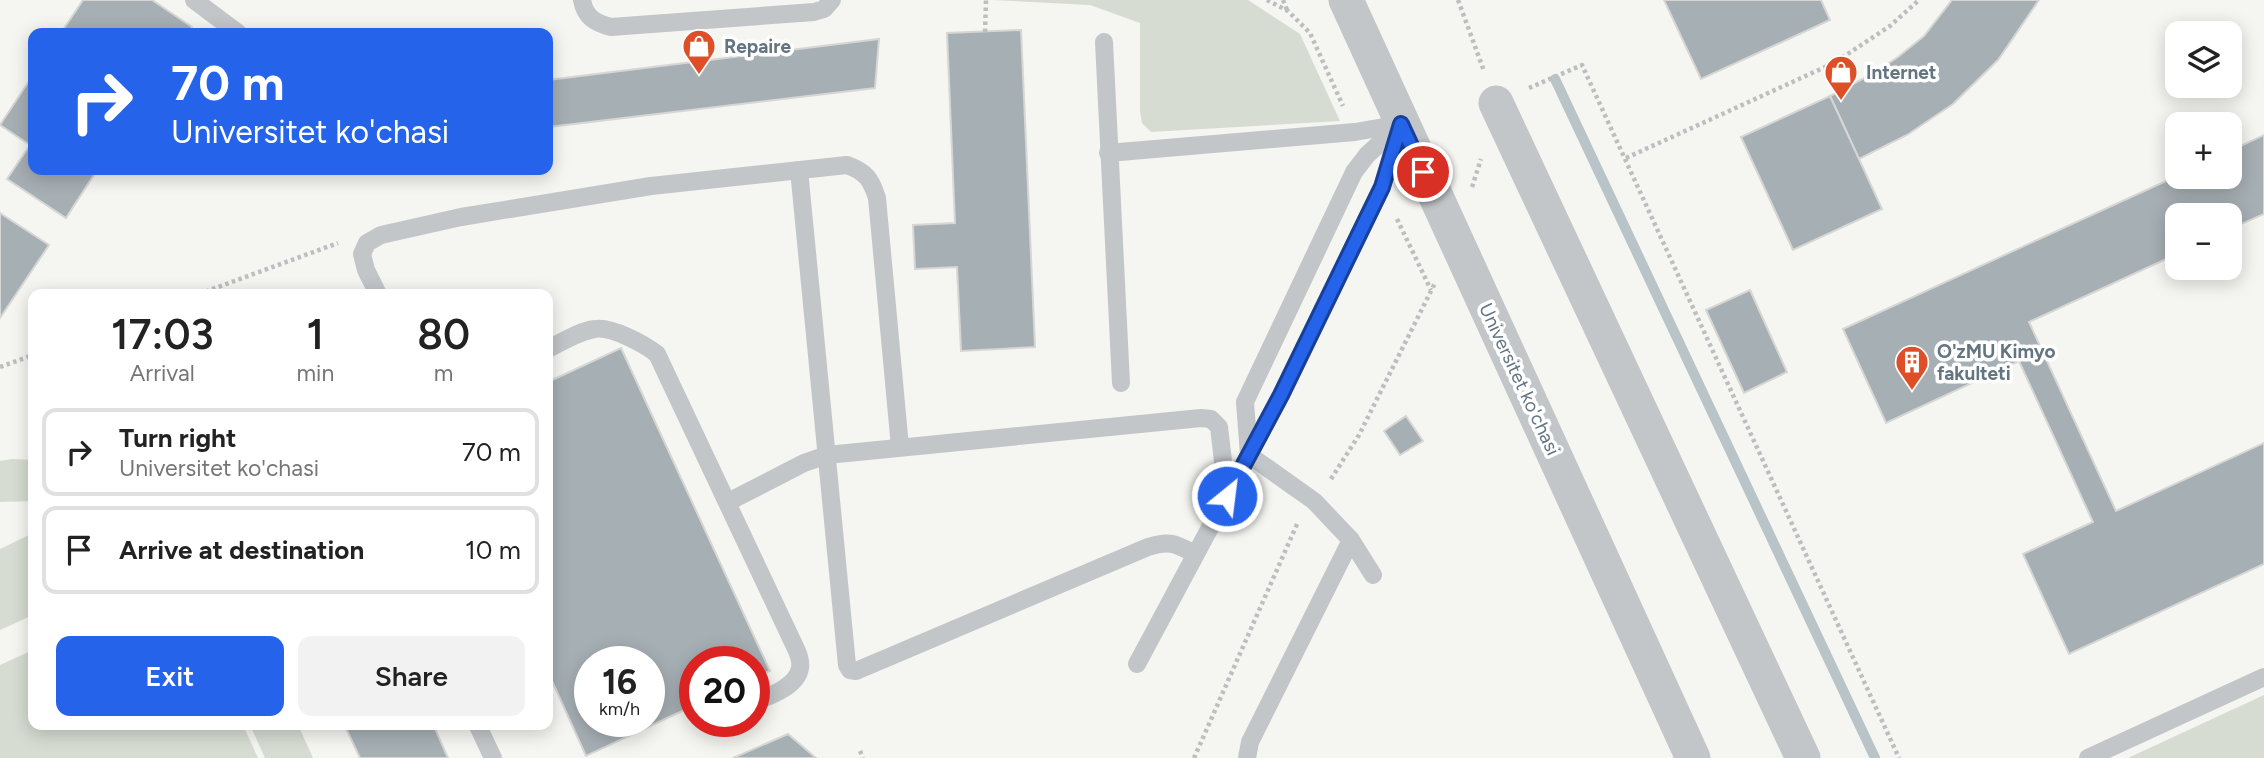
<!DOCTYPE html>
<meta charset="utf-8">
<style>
:root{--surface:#fff;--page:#f2f2f2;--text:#222;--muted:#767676;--line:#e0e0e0;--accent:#2563eb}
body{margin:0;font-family:Figtree,sans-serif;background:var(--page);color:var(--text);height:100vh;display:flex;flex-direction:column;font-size:26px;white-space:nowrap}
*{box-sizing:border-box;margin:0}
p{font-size:23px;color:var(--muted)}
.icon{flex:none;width:38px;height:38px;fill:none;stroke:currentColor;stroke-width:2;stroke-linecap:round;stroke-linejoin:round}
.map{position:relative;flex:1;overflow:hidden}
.panel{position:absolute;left:28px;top:289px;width:525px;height:441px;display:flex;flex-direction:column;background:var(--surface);border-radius:14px;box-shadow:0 4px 18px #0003}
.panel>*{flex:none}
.guide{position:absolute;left:28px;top:28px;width:525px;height:147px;border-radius:14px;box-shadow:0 4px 18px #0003;background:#2563eb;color:#fff;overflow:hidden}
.buttons{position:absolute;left:2165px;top:21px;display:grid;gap:14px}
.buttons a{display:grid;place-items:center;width:77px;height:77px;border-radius:14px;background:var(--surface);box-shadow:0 4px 18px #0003;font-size:35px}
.speed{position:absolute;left:574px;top:646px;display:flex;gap:14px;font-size:35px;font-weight:700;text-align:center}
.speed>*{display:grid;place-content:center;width:91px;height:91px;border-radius:50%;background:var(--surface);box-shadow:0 4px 18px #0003;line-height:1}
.speed small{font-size:18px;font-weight:400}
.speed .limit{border:10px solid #d22;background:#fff;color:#111}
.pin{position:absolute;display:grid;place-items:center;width:60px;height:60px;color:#fff;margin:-30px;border:4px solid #fff;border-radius:50%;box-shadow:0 2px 7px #0007}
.me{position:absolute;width:77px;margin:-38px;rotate:29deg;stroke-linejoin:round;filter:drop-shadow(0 0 5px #0008)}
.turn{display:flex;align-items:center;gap:24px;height:147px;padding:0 28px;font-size:32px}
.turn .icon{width:91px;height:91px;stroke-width:2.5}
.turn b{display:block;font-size:49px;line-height:60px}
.eta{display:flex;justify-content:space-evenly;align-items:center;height:119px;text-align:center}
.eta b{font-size:42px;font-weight:600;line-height:49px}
.action{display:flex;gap:14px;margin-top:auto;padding:14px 28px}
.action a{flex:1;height:80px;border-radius:14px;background:var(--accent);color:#fff;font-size:28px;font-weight:600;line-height:80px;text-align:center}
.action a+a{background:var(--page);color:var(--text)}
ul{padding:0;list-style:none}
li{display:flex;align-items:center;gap:21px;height:88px;margin:0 14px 10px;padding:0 14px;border:4px solid var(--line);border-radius:14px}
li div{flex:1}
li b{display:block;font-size:26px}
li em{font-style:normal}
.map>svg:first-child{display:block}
</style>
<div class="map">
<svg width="2264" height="758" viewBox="0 0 2264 758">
<rect width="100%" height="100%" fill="#f5f5f1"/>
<g fill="#d6dcd2">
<polygon points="992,0 1248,0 1300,34 1340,121 1151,132 1142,123 1140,111 1140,23 1090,5"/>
<polygon points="12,459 33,460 33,501 0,502 0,461"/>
<polygon points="33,533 33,615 0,630 0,549"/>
<polygon points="33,650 33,724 243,725 258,758 0,758 0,665"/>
<polygon points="2264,695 2264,758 2128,758"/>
<polygon points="250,725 298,725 313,758 265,758"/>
</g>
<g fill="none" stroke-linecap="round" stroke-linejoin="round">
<polyline stroke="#b8c4c7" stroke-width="10" points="1555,79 1875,758"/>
</g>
<g fill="#a6afb4" stroke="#d6d6d4" stroke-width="2" fill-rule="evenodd">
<polygon points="83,0 152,0 192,27 188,33 61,33"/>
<polygon points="1664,0 1821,0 1830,20 1701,79"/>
<polygon points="1952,0 2039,0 1998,60 1953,104 1907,135 1859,159 1830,96 1874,73 1898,57 1924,36"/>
<polygon points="1021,30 1035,347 961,351 957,267 915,269 913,225 955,223 947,33"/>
<polygon points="879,39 875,88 548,127 548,80"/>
<polygon points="33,75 33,170 97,170 66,218 7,179 30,145 0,125"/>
<polygon points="1830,96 1882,209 1793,250 1741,137"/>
<polygon points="2264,135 2264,214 2230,229 2230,215 2177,215 2177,254 2029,322 2116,511 2264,443 2264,564 2069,654 2023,554 2093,522 2019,361 1886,423 1843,329 2177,176 2230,177 2230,151"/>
<polygon points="0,213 49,245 0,318"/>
<polygon points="1750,290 1787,372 1744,393 1706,310"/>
<path d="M621,348l149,323 -16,7v-16h-59v43l-109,51 -38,-84v-290zM590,662h59v59h-59z"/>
<polygon points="1406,416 1423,441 1400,455 1384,431"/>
<polygon points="344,724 433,724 448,758 360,758"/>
<polygon points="788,734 816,758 733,758"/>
</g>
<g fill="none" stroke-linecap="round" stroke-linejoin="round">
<g stroke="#bcbec0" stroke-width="4.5" stroke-dasharray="3.5 3.5" stroke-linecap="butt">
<polyline points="1267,0 1288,11 1310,33 1343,106"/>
<polyline points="1283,0 1287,10"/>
<polyline points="1458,0 1484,71"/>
<polyline points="985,32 986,0"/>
<polyline points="1529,88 1582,65 1899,758"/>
<polyline points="1626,158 1834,63 1890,26 1919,0"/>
<polyline points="1472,187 1481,159"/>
<polyline points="1397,219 1431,290"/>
<polyline points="199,294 338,243"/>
<polyline points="0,367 33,355"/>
<polyline points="1331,479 1359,435 1435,283"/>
<polyline points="860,751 863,758"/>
<polyline points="1194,758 1298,522"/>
</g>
<g stroke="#c2c6c9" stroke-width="18">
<polyline points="194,0 238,33"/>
<path d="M582,0c3,17 13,23 29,27l203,-15 10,-3 8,-9"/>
<polyline points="1104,42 1121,383"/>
<polyline points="1108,153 1355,132 1401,124"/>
<path d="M799,170l48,495 3,5 6,1 292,-124c23,-7 28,-3 47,7"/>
<path d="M378,294l-12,-24 -4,-16 5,-11 14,-8 80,-18 190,-31 196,-21c19,7 24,14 30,33l23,249"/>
<path d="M548,349c14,-7 31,-18 47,-20 16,-3 49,15 62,25l140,297c2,5 4,12 3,17 -3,19 -31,28 -46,34"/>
<polyline points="728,502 804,463 827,455 1201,418 1211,419 1219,427 1227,496"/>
<polyline points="1373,575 1351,540 1314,501 1249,455 1245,402 1354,172 1367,155 1401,124"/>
<polyline points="1137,664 1281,395 1382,187 1401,124"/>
<polyline points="477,724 493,758"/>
<polyline points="1247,758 1250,742 1351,540"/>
<polyline points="2088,758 2264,677"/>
</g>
<g stroke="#c2c6c9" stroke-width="35">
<polyline points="1346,0 1693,758"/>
<polyline points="1496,103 1803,758"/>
</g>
</g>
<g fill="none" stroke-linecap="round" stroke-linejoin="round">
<defs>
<polyline id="route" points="1227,496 1281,395 1382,187 1401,124 1423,172"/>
</defs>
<use href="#route" stroke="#184099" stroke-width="18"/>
<use href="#route" stroke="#2563eb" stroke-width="12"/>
</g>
<defs>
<symbol id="shop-pin" viewBox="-11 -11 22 30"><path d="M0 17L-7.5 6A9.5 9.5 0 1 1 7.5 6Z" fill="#df4f27" stroke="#fff"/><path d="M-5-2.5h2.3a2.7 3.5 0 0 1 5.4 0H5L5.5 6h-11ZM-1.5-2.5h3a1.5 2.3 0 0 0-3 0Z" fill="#fff"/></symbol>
<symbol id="building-pin" viewBox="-11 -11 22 30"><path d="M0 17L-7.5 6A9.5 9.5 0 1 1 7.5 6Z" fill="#df4f27" stroke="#fff"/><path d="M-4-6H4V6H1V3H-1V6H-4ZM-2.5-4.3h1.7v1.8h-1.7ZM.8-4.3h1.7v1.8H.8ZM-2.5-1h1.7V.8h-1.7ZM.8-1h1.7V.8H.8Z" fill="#fff"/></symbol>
</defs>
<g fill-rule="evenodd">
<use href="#shop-pin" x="680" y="27" width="38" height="52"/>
<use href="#shop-pin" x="1822" y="53" width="38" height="52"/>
<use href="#building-pin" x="1893" y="343" width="38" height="52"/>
</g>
<g text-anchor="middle" stroke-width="7" stroke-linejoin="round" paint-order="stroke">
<g font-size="19" font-weight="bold" fill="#647582" stroke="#fff" text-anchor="start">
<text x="724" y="53">Repaire</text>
<text x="1866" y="79">Internet</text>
<text x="1937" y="358">O'zMU Kimyo<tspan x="1937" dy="22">fakulteti</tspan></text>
</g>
<g font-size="19" fill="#647582" stroke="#fff">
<text transform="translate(1520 379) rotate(65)" y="7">Universitet ko'chasi</text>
</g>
</g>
</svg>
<div class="buttons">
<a><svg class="icon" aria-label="layers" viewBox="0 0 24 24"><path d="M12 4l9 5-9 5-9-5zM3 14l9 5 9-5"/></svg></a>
<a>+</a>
<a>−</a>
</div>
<div class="speed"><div>16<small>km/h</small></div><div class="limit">20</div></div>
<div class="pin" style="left:1423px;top:172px;background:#d93025"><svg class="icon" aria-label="arrive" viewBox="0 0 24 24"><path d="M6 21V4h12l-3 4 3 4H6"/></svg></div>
<svg class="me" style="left:1227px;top:496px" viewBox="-20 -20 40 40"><circle r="17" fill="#2563eb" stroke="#fff" stroke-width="3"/><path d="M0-11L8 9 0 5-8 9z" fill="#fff"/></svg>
<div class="guide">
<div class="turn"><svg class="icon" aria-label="right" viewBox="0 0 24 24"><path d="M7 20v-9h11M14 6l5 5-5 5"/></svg><div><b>70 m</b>Universitet ko'chasi</div></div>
</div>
<section class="panel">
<div class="eta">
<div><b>17:03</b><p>Arrival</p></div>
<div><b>1</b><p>min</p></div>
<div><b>80</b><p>m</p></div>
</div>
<ul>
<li><svg class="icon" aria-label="right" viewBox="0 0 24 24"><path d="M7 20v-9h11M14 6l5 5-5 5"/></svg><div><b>Turn right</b><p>Universitet ko'chasi</p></div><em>70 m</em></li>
<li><svg class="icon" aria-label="arrive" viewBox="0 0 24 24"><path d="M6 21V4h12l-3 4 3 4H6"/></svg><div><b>Arrive at destination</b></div><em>10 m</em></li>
</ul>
<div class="action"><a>Exit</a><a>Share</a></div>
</section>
</div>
